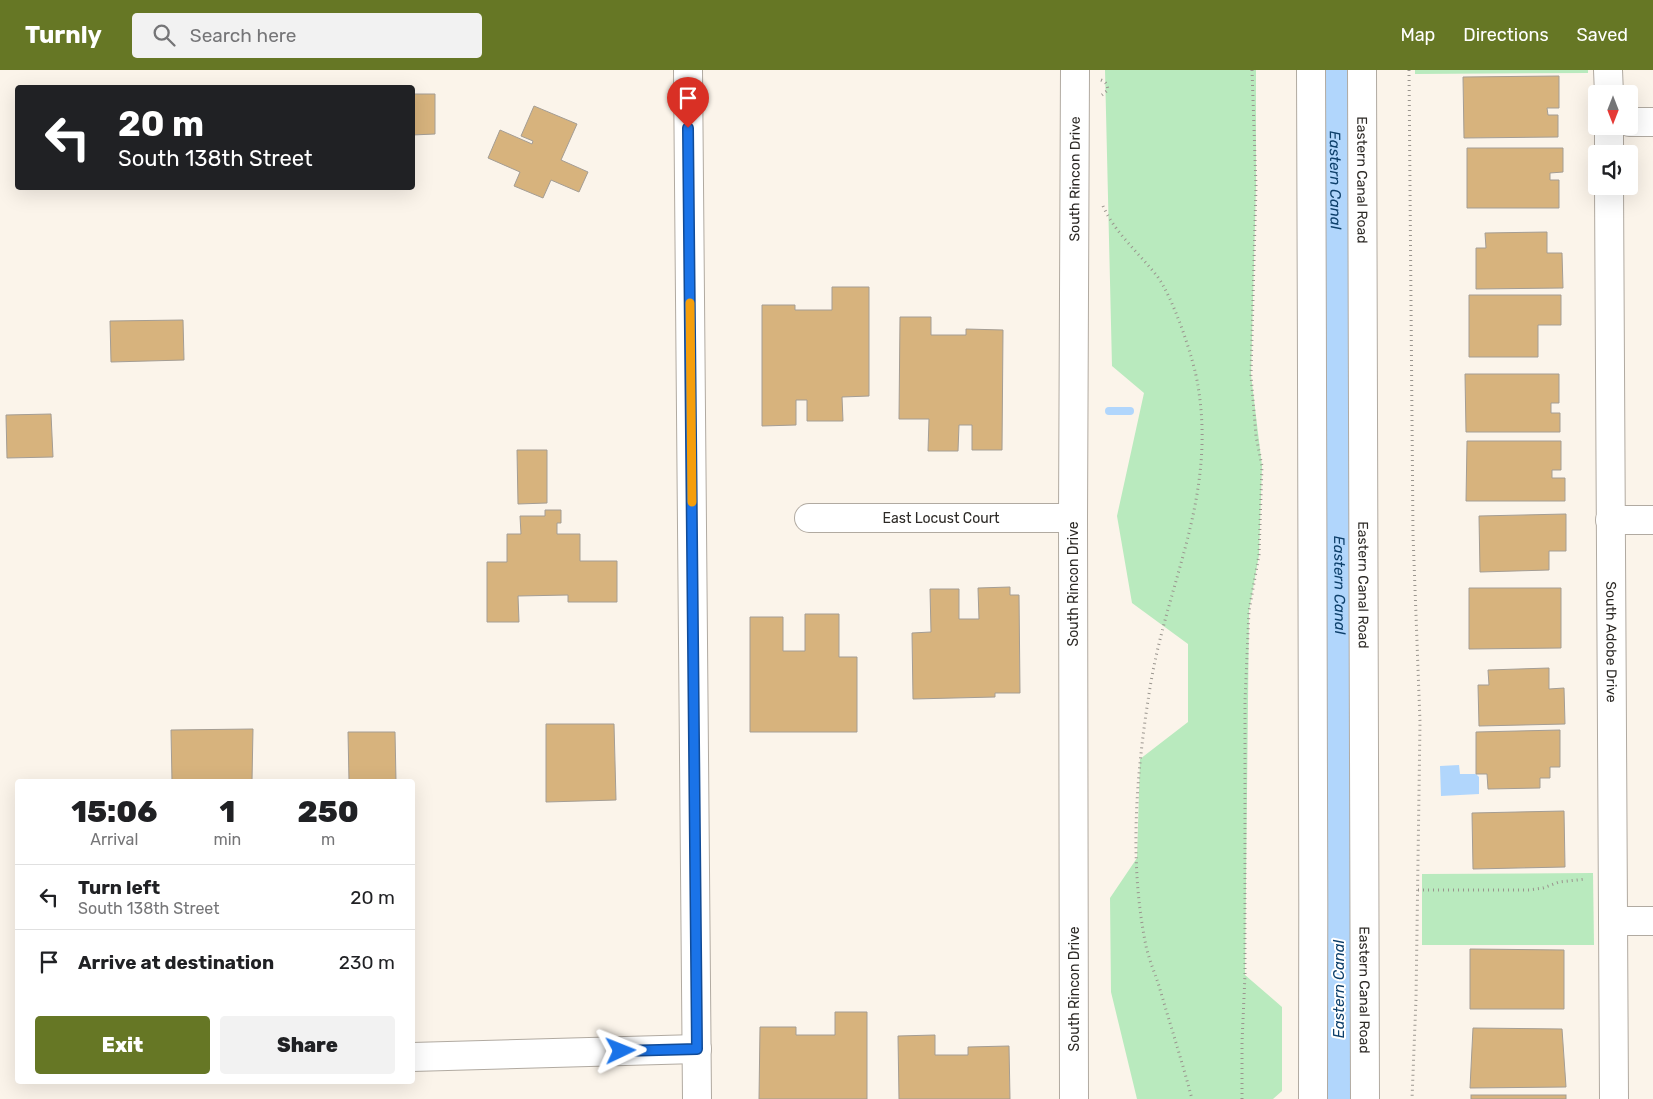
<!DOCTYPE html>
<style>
:root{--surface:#fff;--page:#f2f2f2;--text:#202124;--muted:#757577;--line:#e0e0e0;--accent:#667725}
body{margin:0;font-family:Rubik,sans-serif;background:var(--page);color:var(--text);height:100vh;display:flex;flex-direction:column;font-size:19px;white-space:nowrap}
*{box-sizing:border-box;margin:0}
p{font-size:16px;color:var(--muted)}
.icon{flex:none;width:28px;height:28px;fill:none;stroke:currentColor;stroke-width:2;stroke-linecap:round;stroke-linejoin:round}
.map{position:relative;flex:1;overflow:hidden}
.sheet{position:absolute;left:15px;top:709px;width:400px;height:305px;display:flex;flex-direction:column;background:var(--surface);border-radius:5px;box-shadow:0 5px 20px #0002}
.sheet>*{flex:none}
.banner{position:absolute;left:15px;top:15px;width:400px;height:105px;border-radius:5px;box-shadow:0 5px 20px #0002;background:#202124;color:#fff;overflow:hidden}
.needle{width:32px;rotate:180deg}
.fabs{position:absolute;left:1588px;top:15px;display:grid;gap:10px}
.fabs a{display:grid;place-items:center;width:50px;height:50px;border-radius:5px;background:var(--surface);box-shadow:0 5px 20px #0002;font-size:25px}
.pin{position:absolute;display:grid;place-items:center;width:42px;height:42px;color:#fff;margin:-51px -21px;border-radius:50% 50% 50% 0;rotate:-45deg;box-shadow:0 0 5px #0007}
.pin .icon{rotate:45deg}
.me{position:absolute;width:55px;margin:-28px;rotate:88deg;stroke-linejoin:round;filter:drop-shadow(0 0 4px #0008)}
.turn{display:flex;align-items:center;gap:18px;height:105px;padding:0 20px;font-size:22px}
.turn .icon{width:65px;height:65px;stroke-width:2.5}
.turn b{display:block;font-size:35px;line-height:42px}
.eta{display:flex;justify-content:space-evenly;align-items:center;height:85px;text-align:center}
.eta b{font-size:30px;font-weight:800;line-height:35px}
.primary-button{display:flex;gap:10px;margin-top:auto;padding:10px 20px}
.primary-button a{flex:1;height:58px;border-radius:5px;background:var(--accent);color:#fff;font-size:20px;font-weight:800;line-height:58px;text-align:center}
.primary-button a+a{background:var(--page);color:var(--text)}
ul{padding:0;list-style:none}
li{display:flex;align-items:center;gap:15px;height:65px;padding:0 20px;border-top:1px solid var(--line)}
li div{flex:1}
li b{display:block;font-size:19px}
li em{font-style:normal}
header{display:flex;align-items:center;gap:30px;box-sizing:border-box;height:70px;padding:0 25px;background:var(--accent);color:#fff}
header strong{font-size:24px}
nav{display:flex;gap:28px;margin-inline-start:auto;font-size:18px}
.search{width:350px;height:45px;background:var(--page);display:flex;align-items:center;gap:12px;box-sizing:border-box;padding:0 18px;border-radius:5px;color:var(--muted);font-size:19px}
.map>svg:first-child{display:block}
</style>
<header>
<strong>Turnly</strong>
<div class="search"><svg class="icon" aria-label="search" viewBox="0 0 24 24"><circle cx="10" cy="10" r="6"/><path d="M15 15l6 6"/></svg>Search here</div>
<nav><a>Map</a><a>Directions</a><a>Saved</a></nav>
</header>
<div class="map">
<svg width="1653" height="1029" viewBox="0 0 1653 1029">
<rect width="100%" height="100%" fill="#fbf4ea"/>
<g fill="#b9eabe">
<polygon points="1105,0 1256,0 1256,116 1251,305 1262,396 1259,485 1249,541 1245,905 1282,937 1282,1021 1273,1029 1137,1029 1111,922 1110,828 1137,788 1140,689 1188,652 1188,574 1132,533 1117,446 1144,323 1112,296"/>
<polygon points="1415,0 1588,0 1588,3 1415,4"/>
<polygon points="1593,803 1594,875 1422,875 1422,804"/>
</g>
<polygon fill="#b1d6fc" points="1459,695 1460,704 1476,704 1479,707 1479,724 1441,726 1440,696"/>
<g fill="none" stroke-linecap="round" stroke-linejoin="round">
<polyline stroke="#b1d6fc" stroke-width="8" points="1109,341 1130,341"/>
<path stroke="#b1d6fc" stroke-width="28" id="s1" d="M1334,0l6,563 -1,466"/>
</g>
<g fill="#d7b37d" stroke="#a49d94">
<polygon points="1559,6 1559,38 1547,38 1548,45 1558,45 1558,67 1464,68 1463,7"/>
<polygon points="412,24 435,24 435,64 412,65"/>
<polygon points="534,36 577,54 561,90 588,102 579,122 551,110 543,128 514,116 520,102 488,88 500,60 532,74 533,71 521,66"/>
<polygon points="1467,78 1563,78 1563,102 1550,103 1550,110 1559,110 1559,138 1467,138"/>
<polygon points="1547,162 1547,183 1562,183 1563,218 1476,219 1476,178 1486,178 1485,163"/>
<polygon points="832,217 869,217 869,326 842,327 843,351 807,351 807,330 796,330 796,355 762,356 762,235 795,235 795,240 832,240"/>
<polygon points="1469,225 1561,225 1561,255 1538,255 1538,287 1469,287"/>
<polygon points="900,247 931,247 931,265 966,265 966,259 1003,260 1002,380 972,380 972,355 959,355 958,381 928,381 929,349 899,349"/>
<polygon points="183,250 184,290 111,292 110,251"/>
<polygon points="1465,304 1559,304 1559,333 1551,333 1551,343 1560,343 1560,362 1466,362"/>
<polygon points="51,344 53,387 7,388 6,345"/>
<polygon points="1467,371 1561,371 1561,400 1552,400 1552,408 1565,408 1565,431 1466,431"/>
<polygon points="517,380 547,380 547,433 518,434"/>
<polygon points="545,440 561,440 561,453 557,453 557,464 580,464 580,491 617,491 617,532 568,532 568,525 518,526 519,552 487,552 487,492 507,492 507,464 521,464 520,446 545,446"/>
<polygon points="1566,444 1566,481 1549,481 1549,500 1480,502 1479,446"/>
<polygon points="1010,517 1010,525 1019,525 1020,623 995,623 995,627 913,629 912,563 931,562 930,519 959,519 959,549 979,549 978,518"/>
<polygon points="1469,518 1561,518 1561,578 1469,579"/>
<polygon points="805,544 839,544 839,587 857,587 857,662 750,662 750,547 783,547 783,581 805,581"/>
<polygon points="1549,598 1549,619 1564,618 1565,654 1479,656 1478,615 1489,615 1488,600"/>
<polygon points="546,654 614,654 616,730 546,732"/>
<polygon points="253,659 252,711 172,711 171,660"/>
<polygon points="1560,660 1560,697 1550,697 1550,708 1540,708 1540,718 1488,719 1487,704 1476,704 1476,662"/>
<polygon points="348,662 395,662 396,711 349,711"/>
<polygon points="1564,741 1565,797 1473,799 1472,743"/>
<polygon points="1470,879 1564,880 1564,939 1470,939"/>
<polygon points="835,942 867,942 867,1029 759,1029 760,957 796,957 796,965 835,965"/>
<polygon points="1473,958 1562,959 1566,1017 1470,1018"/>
<polygon points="935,965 935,985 968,985 968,977 1009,976 1010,1029 899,1029 898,966"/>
<rect x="1471" y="1025" width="95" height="4"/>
</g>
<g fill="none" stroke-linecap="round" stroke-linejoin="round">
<defs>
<g id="minor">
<polyline points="688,0 697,1029"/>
<path d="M1311,0c1,343 3,686 2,1029"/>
<path id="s2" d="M1362,0l3,1029"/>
<polyline points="1608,0 1609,24"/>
<polyline points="1629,52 1653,52"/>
<polyline points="1609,56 1609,84"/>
<path id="s3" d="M1609,116l5,913"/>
<path id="s4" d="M809,448h264"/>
<polyline points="1610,450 1653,450"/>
<polyline points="1613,851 1653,851"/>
<polyline points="412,987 697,979"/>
<path id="s5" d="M1074,1029l-1,-581 2,-448"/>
</g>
</defs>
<use href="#minor" stroke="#b1aaa1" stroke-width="30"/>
<g stroke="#9a958e" stroke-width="3" stroke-dasharray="1 4" stroke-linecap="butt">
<polyline points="1409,0 1413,465 1420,652 1416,929 1412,1029"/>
<path d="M1101,10c5,2 6,4 7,10l-6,5"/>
<path d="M1103,136c12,27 36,47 54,70 16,21 37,83 41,110 19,114 -33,200 -49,308 -13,83 -20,169 -3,252 3,14 9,27 13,40 11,38 23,75 33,113"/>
<polyline points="1418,820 1529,820 1543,818 1559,812 1586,809"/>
<polyline points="1242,1029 1242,972 1245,905 1245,631 1249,541 1259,485 1262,396 1256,366 1251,305 1256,116 1252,0"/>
</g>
<use href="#minor" stroke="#fff" stroke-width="28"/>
</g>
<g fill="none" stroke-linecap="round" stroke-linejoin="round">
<defs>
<polyline id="route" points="621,981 697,979 688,58"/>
</defs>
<use href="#route" stroke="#114b97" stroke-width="12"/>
<use href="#route" stroke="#1a73e8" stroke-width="9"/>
<polyline stroke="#f59e0b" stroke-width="9" points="690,233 692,432"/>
</g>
<g text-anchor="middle" stroke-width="4" stroke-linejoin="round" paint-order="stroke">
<g font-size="14" fill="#2c2925" stroke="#fff">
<text dy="5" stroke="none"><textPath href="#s5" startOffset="920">South Rincon Drive</textPath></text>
<text dy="5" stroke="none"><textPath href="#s2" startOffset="110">Eastern Canal Road</textPath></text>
<text dy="5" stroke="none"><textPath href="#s4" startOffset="132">East Locust Court</textPath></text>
<text transform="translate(1073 514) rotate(-90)" y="5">South Rincon Drive</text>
<text dy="5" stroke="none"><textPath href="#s2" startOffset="515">Eastern Canal Road</textPath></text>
<text dy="5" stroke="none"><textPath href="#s3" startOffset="456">South Adobe Drive</textPath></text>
<text transform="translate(1074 919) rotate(-90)" y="5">South Rincon Drive</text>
<text dy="5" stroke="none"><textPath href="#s2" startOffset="920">Eastern Canal Road</textPath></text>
</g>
<g font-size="15" font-style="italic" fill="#0d3f6a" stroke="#fff">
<text dy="5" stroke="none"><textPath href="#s1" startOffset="110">Eastern Canal</textPath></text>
<text dy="5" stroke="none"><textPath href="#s1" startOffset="515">Eastern Canal</textPath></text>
<text transform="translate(1339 919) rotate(-90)" y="5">Eastern Canal</text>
</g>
</g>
</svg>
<div class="fabs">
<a><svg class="needle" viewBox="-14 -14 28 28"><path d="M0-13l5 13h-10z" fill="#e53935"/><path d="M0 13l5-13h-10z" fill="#757577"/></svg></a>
<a><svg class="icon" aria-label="sound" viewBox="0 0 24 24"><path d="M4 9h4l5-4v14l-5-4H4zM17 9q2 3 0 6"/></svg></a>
</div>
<div class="pin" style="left:688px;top:58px;background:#d93025"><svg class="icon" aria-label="arrive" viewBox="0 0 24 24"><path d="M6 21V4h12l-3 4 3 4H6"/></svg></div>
<svg class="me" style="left:621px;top:981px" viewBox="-20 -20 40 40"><path d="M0-17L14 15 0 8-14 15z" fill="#1a73e8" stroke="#fff" stroke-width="4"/></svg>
<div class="banner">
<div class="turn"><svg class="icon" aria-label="left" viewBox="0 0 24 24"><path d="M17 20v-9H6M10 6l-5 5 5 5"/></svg><div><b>20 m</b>South 138th Street</div></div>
</div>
<section class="sheet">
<div class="eta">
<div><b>15:06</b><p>Arrival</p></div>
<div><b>1</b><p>min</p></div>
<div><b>250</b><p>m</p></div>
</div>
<ul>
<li><svg class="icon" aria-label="left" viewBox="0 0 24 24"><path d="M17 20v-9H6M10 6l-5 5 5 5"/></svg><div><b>Turn left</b><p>South 138th Street</p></div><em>20 m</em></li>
<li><svg class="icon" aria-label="arrive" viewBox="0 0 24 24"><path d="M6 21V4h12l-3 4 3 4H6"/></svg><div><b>Arrive at destination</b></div><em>230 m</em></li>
</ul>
<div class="primary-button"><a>Exit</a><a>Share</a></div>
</section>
</div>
